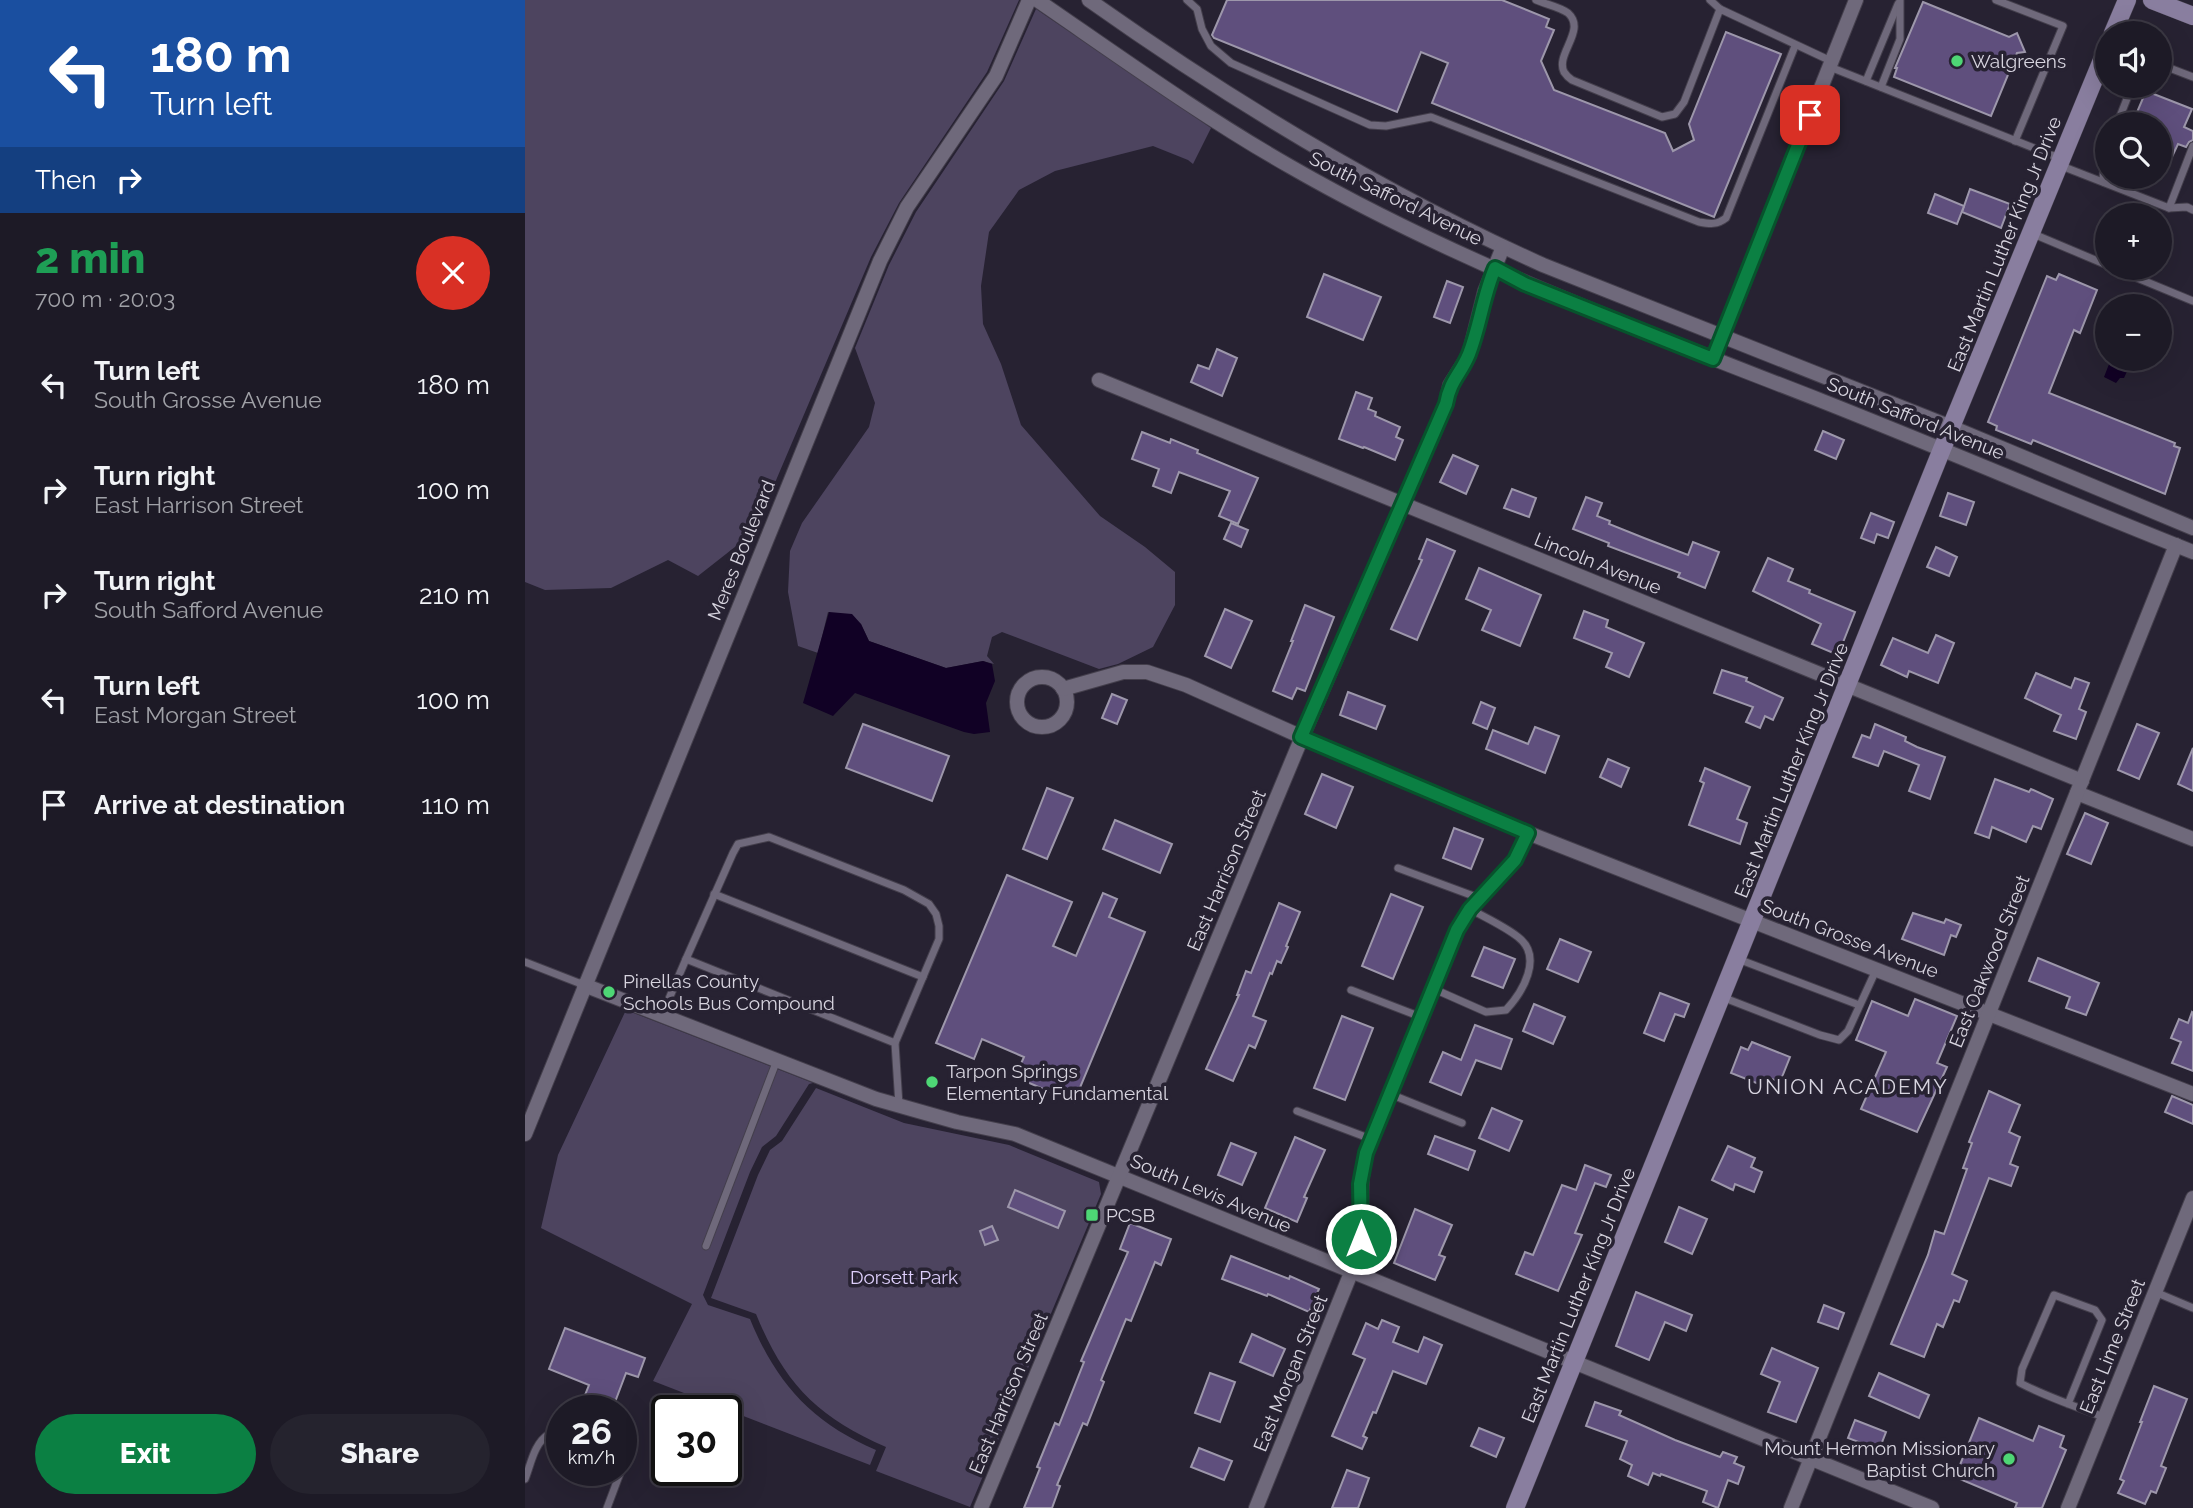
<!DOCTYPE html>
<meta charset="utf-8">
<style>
:root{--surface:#1d1a26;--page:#25232e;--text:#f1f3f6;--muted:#a0a1a7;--line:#3b3843;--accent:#0b8043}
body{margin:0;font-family:Raleway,sans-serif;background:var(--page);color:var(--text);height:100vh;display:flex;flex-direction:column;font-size:26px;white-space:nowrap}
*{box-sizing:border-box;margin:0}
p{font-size:23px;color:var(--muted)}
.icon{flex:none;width:38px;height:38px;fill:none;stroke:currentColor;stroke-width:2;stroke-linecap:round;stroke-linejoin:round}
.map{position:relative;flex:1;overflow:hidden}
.drawer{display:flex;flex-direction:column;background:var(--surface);width:525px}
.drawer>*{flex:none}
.hud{background:#1a4fa0;color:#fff;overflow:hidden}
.tools{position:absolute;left:1570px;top:21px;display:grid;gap:14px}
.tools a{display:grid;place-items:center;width:77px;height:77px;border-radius:50%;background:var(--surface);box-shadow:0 7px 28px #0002,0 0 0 2px var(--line);font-size:35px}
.speed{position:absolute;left:21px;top:1395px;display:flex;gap:14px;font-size:35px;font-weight:700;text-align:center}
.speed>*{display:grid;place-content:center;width:91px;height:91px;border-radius:50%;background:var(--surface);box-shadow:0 7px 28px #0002,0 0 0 2px var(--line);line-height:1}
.speed small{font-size:18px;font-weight:400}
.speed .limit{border:4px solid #111;border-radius:10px;background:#fff;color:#111}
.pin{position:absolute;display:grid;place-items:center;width:60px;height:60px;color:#fff;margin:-30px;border-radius:14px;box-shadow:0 4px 10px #0006}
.me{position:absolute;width:77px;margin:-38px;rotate:0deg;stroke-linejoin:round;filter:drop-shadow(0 0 5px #0008)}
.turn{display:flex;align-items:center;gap:24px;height:147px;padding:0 35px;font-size:32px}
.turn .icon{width:91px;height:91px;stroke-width:2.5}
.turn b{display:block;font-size:49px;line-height:60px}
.then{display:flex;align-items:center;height:66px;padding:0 35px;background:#0003;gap:14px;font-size:26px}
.round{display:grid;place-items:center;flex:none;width:74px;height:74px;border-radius:37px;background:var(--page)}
.headline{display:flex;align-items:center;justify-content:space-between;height:119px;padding:0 35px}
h1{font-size:42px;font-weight:800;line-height:52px;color:#1e9e55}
.cta{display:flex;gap:14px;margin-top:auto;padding:14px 35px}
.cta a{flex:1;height:80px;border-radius:42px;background:var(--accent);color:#fff;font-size:28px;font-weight:800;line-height:80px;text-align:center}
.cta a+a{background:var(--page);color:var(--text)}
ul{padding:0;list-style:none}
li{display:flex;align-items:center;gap:21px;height:105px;padding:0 35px}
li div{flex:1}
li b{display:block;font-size:26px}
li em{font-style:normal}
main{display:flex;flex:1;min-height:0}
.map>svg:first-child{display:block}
</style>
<main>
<section class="drawer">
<div class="hud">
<div class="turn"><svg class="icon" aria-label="left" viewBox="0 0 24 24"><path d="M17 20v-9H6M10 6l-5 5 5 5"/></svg><div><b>180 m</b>Turn left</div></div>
<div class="then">Then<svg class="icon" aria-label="right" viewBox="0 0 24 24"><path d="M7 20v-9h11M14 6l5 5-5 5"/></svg></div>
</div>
<div class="headline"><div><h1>2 min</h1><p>700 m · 20:03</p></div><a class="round" style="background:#d93025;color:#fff"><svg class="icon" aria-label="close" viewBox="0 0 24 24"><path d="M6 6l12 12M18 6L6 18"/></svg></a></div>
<ul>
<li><svg class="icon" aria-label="left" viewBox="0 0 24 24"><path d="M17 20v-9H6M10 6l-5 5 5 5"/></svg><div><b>Turn left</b><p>South Grosse Avenue</p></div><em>180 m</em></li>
<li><svg class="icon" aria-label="right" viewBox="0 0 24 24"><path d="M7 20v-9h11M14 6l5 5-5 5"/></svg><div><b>Turn right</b><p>East Harrison Street</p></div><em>100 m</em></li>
<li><svg class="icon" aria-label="right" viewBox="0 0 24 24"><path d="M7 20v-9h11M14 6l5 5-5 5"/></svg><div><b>Turn right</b><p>South Safford Avenue</p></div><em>210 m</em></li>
<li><svg class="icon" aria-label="left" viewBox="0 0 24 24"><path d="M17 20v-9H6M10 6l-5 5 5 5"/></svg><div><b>Turn left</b><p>East Morgan Street</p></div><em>100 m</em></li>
<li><svg class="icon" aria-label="arrive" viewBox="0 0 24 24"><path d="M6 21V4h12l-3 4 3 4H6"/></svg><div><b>Arrive at destination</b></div><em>110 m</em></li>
</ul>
<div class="cta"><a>Exit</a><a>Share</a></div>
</section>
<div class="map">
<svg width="1668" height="1508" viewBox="0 0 1668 1508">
<rect width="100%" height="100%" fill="#272232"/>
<g fill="#4d445f">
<polygon points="0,0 494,0 462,72 374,203 346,257 229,532 173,576 143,560 86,588 20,590 0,582"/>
<polygon points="511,9 686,128 668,164 663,160 628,146 530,171 494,190 464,232 456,286 458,324 476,364 496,425 575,516 620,547 650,572 650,605 628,647 593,664 574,669 477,632 467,637 462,656 469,664 458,661 421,668 344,641 336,624 303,612 293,653 273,646 263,592 265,551 277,523 344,427 350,403 330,348 364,265 391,212 479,81"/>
<path d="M101,1010l187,73 -4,1 -33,52 -14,11 -12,25 -47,123 5,10 42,14c26,64 62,104 126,131l-6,15 -217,-84 39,-77 -151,-76 17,-73z"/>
<path d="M291,1088l88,35 105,22 90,37 2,12 -131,313 -94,-36 10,-24c-69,-30 -102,-64 -130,-133l-45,-16 47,-123 12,-25 12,-9z"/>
</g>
<g fill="#110125">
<polygon points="1586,359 1601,359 1599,365 1604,367 1599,378 1595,378 1591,383 1579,377"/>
<polygon points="304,612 327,614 336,624 344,641 421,668 458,661 467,664 470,681 461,703 465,732 449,734 439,732 330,693 308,716 278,703"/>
</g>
<g fill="#5f4f7d" stroke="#9d97ab" stroke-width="2">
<polygon points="702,0 977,0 1024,19 1021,27 1029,30 1016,61 1029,90 1140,133 1148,151 1169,140 1164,124 1201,32 1256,54 1189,217 907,103 923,63 896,52 872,112 689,38 687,35"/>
<polygon points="1398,2 1484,37 1492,33 1500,52 1492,53 1466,116 1369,77 1372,68 1370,68"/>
<polygon points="1621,91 1667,109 1659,127 1668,131 1668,140 1664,142 1661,147 1653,144 1646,159 1634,154 1634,124 1607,124"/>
<polygon points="1445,189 1485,204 1476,228 1437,212"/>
<polygon points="1410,194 1439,206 1432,224 1403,213"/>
<polygon points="799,274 856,297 838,340 782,317"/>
<polygon points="1534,274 1572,290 1555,333 1549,330 1524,393 1650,443 1649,446 1655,448 1640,494 1508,440 1506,444 1471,430 1472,426 1463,422 1522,276 1531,280"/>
<polygon points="922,281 938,287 925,323 909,317"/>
<polygon points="692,349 712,358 697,396 666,382 673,365 684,369"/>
<polygon points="831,392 847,398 843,409 851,412 850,416 875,427 871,437 878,440 870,460 839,447 838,448 814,439"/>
<polygon points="1298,431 1319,440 1311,459 1290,450"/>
<polygon points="617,432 645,443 646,439 673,450 672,453 733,478 713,524 694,516 705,491 654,472 646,493 628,486 634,469 607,459"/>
<polygon points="928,455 953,466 941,494 915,482"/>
<polygon points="987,489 1011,498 1004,517 979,508"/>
<polygon points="1423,493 1449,502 1441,525 1415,516"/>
<polygon points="1061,497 1077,503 1072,516 1085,521 1084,524 1119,538 1163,555 1168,542 1194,552 1180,588 1153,577 1155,573 1083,546 1084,543 1048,529"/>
<polygon points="1346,513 1369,522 1363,538 1352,534 1349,543 1336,538"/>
<polygon points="706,523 723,530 716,547 699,539"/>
<polygon points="902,539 930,551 892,640 866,629 897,560 894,559"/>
<polygon points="1411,547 1432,557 1424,576 1402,567"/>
<polygon points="1243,558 1268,569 1263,581 1285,590 1284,593 1330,612 1313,655 1287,644 1296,624 1228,591"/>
<polygon points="954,568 1016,595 995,646 957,630 966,610 941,599"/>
<polygon points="780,605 809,617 780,691 772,688 767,699 748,691 768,641 766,641"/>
<polygon points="700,609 727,621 706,668 680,656"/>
<polygon points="1059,611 1083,620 1081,627 1119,643 1104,677 1081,667 1087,653 1049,638"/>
<polygon points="1411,635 1429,643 1413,683 1384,671 1382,677 1356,665 1368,638 1403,653"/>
<polygon points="1197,670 1222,678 1221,681 1258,698 1248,720 1240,716 1235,728 1221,722 1228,707 1189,693"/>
<polygon points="1511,673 1546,688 1550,678 1564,683 1554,709 1561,712 1551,739 1529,731 1536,715 1500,698"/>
<polygon points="823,692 860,706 851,729 815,715"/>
<polygon points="587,694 602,700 592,724 577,718"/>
<polygon points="956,702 970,708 962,729 948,723"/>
<polygon points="338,724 424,756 407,801 321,768"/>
<polygon points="1350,724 1381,737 1380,741 1392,747 1420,757 1405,799 1384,791 1394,765 1359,751 1353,766 1328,757 1337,735 1345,738"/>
<polygon points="1612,724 1634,733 1614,779 1593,770"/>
<polygon points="1010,727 1034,736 1020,773 961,749 968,730 1003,744"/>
<polygon points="1668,748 1668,791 1653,784"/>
<polygon points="1083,759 1104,768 1096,787 1075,777"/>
<polygon points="1180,768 1225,787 1212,819 1222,823 1215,844 1164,825 1179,783 1175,781"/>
<polygon points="797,774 828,787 811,828 780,814"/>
<polygon points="1470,779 1504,792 1506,789 1528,799 1516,829 1508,826 1501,842 1467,827 1464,838 1450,833"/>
<polygon points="522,788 548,798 522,859 498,849"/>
<polygon points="1560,813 1583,823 1566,864 1542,854"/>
<polygon points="590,820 647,844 635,873 578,849"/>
<polygon points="929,828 958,839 946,869 918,858"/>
<polygon points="482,875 547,902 528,946 551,956 578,893 592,899 584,917 620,932 549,1102 490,1077 499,1057 457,1039 449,1059 411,1043"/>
<polygon points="866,894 898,907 868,979 837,966"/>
<polygon points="754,903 775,912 761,946 763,947 756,963 752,961 747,974 745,973 728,1016 741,1021 730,1048 724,1045 708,1081 681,1069 714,995 712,995 721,971 726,973"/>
<polygon points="1388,913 1419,923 1421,919 1436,925 1431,937 1426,935 1419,955 1377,939"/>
<polygon points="1035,939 1066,952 1053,982 1022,969"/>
<polygon points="959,947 990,959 978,988 947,976"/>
<polygon points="1513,958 1574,983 1561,1015 1541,1008 1545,997 1504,981"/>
<polygon points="1135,993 1164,1004 1159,1017 1150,1014 1139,1041 1119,1033"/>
<polygon points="1390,999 1432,1016 1412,1063 1422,1067 1392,1132 1336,1109 1361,1052 1331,1040 1347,1001 1383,1016"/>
<polygon points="1009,1004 1040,1017 1028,1044 998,1031"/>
<polygon points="1667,1012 1668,1013 1668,1071 1647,1063 1656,1042 1646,1038 1654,1019 1663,1023"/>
<polygon points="817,1016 848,1028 820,1100 789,1088"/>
<polygon points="950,1025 987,1039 976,1069 951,1060 936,1095 905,1082 918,1052 936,1060"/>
<polygon points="1227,1042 1265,1057 1255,1082 1247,1079 1244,1088 1206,1073 1216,1047 1223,1050"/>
<polygon points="1464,1091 1495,1105 1484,1132 1495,1137 1485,1164 1493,1167 1486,1186 1464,1178 1427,1274 1442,1281 1434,1302 1429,1300 1418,1327 1412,1324 1399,1357 1366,1344 1403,1255 1410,1231 1419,1234 1442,1169 1438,1168 1447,1143 1444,1142"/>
<polygon points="1647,1096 1668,1105 1668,1124 1640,1112"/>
<polygon points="967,1108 997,1121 984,1151 954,1138"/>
<polygon points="910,1136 950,1151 943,1170 903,1154"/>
<polygon points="770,1137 800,1150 779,1197 782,1198 772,1222 740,1208"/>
<polygon points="706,1143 731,1153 717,1185 693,1175"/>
<polygon points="1203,1146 1230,1158 1226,1167 1237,1172 1229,1192 1210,1184 1208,1190 1187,1180"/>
<polygon points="1060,1165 1086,1175 1081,1187 1070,1183 1050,1233 1057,1235 1033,1291 991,1274 1000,1252 1008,1255 1037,1185 1051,1190"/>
<polygon points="490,1190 540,1211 533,1228 483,1207"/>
<polygon points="1154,1207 1182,1219 1167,1254 1140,1242"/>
<polygon points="890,1209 927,1225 914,1255 920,1257 910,1280 869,1263"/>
<polygon points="605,1223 646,1239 636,1265 630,1262 606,1321 601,1319 576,1380 579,1382 562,1425 558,1423 532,1485 535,1486 527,1508 499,1508 515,1468 512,1467 530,1423 534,1425 559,1362 556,1361 603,1252 595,1249"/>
<polygon points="467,1226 473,1240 460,1245 455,1231"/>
<polygon points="706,1256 764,1279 765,1276 794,1289 784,1312 743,1294 742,1296 697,1279"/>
<polygon points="1111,1292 1167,1315 1161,1331 1140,1322 1124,1360 1091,1346"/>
<polygon points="1299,1305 1319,1313 1313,1329 1293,1322"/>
<polygon points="857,1320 874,1327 868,1342 893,1352 899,1337 917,1345 901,1384 868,1371 851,1413 848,1412 838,1436 842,1438 837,1449 807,1436 840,1359 828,1354 841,1323 853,1329"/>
<polygon points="40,1328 120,1358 113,1377 101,1373 87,1410 54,1410 64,1385 24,1369"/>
<polygon points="727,1334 760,1349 748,1376 715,1362"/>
<polygon points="1247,1348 1293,1368 1271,1422 1243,1412 1255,1382 1236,1374"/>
<polygon points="685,1373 710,1382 695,1422 670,1413"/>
<polygon points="1354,1373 1404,1395 1394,1418 1344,1396"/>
<polygon points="1629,1386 1662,1399 1636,1466 1641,1468 1631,1493 1626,1491 1620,1504 1593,1493 1599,1481 1595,1479 1617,1422 1615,1422"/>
<polygon points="1070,1402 1096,1411 1094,1415 1150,1440 1195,1457 1198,1452 1212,1457 1209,1463 1219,1467 1213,1484 1203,1480 1193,1508 1178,1502 1182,1491 1136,1474 1135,1476 1128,1473 1123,1485 1103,1476 1107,1465 1095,1459 1102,1441 1061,1426"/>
<polygon points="1454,1418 1508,1441 1514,1426 1539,1436 1535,1447 1541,1450 1517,1508 1490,1508 1492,1503 1430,1477"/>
<polygon points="1330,1420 1361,1432 1354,1450 1323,1438"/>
<polygon points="954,1428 979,1438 971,1457 946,1446"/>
<polygon points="674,1448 707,1461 699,1480 666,1467"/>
<polygon points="822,1470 844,1478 833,1508 807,1508"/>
</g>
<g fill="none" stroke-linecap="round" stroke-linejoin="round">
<defs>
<g id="lane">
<path d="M662,0l10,9 5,20 9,17 20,17 139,62 16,1 45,-9 268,105c11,2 18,3 27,-4l69,-172"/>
<path d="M1011,0c9,4 24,7 32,13 19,17 -13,41 -4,59 2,3 5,6 8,8l90,37 13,-3 9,-12 36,-93 111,52"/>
<polyline points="1185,0 1195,9"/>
<polyline points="1471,0 1538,26 1490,141"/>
<polyline points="1634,64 1668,77"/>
<polyline points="1305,67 1534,158"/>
<polyline points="1341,81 1373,4"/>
<polyline points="1356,87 1375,39 1375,0"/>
<polyline points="1592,124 1607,86"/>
<polyline points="1534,165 1644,208 1662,207 1668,210"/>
<polyline points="1578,182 1579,155 1582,148"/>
<polyline points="1644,208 1668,146"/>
<polyline points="1506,233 1582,265"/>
<polyline points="1588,268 1668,301"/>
<polyline points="873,868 954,898"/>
<polyline points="189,894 398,977"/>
<polyline points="161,959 208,853 213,844 244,837 379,890 404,904 411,914 414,926 414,939 370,1043"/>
<polyline points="1213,959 1334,1005"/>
<polyline points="0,962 59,985"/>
<path d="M909,989l52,23 20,-2c16,-17 38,-53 12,-73 -14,-11 -32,-19 -48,-28"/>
<polyline points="826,990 896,1017"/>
<polyline points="1197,997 1295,1035 1314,1040 1323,1031 1351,970"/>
<polyline points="137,1015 161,959 370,1043 374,1105"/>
<polyline points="865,1094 937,1123"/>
<polyline points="772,1111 846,1139"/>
<polyline points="181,1246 252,1060"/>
<polyline points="1630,1292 1668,1308"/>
<path d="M1543,1404l34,-84 -7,-10 -41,-15 -32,74 -2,14c27,14 56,24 84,34"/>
<path d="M0,1479c6,-15 9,-36 24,-45l13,3"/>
<polyline points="82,1508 97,1468 96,1463"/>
</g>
<g id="street">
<path d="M512,0c83,57 166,117 254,167 167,96 352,164 531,234 124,49 247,102 371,151"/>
<path d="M564,0c144,102 294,193 454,265l408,162 242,101"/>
<polyline points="1188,359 1331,0"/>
<polyline points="574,380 1557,781"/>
<circle cx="517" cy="702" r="25"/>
<polyline points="538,689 598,672 622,672 661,685 777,737 1003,833 1668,1094"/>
<polyline points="1552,793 1668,839"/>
<polyline points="59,985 351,1099 432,1122 490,1134 1407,1508"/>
<polyline points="0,1134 355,261 382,207 471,76 504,0"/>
<polyline points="456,1508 777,737 921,404 925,385 944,355 960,291 978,247"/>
<path d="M731,1508l103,-255c6,-33 -2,-67 7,-100l91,-223 13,-21 45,-49 13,-27"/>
<polyline points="1266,1508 1651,545"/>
<polyline points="1543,1508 1668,1198"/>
</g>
<g id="secondary">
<polyline points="1627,0 1668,16"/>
<polyline points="1588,33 1602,0"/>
<polyline points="990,1508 1417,449 1582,48"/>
</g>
</defs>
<use href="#lane" stroke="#443f4c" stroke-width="9"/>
<use href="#street" stroke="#443f4c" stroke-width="16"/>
<use href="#secondary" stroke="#443f4c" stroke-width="19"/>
<use href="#lane" stroke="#6f697b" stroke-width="7"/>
<use href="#street" stroke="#6f697b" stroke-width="14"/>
<use href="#secondary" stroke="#897e9f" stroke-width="18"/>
</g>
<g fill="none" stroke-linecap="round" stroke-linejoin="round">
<defs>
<path id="route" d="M836,1239l-1,-55 6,-31 91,-223 13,-21 45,-49 13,-27 -227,-96 145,-333c4,-24 15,-30 23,-50 11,-28 14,-58 26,-86l30,16 188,75 97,-244"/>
</defs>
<use href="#route" stroke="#07532c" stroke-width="18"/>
<use href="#route" stroke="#0b8043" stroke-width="12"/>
</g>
<g fill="#4ed675" stroke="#272232" stroke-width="2.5">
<circle cx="1432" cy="61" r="7"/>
<circle cx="84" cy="992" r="7"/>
<circle cx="407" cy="1082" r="7"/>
<rect x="560" y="1208" width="14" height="14" rx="3.5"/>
<circle cx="1484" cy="1459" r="7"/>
</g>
<g text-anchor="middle" stroke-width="7" stroke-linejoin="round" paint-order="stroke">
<g font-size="19" fill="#d7d4df" stroke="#272232" text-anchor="start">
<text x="1446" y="68">Walgreens</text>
<text x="98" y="988">Pinellas County<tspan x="98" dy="22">Schools Bus Compound</tspan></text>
<text x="421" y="1078">Tarpon Springs<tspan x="421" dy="22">Elementary Fundamental</tspan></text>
<text x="581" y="1222">PCSB</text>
<text x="1470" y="1455" text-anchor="end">Mount Hermon Missionary<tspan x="1470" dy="22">Baptist Church</tspan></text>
</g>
<g font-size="19" fill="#d7d4df" stroke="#272232">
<text transform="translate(871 198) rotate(26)" y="7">South Safford Avenue</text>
<text transform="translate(1479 244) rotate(-68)" y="7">East Martin Luther King Jr Drive</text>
<text transform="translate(1391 418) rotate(22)" y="7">South Safford Avenue</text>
<text transform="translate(216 550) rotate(-68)" y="7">Meres Boulevard</text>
<text transform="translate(1073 563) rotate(22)" y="7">Lincoln Avenue</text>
<text transform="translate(1266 770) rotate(-68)" y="7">East Martin Luther King Jr Drive</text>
<text transform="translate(701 870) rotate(-67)" y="7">East Harrison Street</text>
<text transform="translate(1325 938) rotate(21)" y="7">South Grosse Avenue</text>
<text transform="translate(1464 961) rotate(-68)" y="7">East Oakwood Street</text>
<text transform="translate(686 1193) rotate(23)" y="7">South Levis Avenue</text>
<text transform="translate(1053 1295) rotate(-68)" y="7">East Martin Luther King Jr Drive</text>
<text transform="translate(1587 1346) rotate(-68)" y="7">East Lime Street</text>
<text transform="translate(765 1373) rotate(-68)" y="7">East Morgan Street</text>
<text transform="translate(483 1393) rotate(-67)" y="7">East Harrison Street</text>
</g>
<g font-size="19" fill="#ddcefb" stroke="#272232">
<text x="379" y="1284">Dorsett Park</text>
</g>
<g font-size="21" letter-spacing="2" fill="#d7d4df" stroke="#272232">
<text x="1323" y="1094">UNION ACADEMY</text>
</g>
</g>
</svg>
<div class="tools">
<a><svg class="icon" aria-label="sound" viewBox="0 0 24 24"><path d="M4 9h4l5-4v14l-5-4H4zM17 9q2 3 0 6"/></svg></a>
<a><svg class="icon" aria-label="search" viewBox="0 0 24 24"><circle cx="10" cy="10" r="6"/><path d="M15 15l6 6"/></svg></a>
<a>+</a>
<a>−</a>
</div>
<div class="speed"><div>26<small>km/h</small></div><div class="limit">30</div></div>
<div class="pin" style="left:1285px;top:115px;background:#d93025"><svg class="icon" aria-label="arrive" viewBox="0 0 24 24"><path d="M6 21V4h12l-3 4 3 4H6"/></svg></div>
<svg class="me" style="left:836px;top:1239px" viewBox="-20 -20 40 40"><circle r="17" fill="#0b8043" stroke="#fff" stroke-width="3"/><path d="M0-11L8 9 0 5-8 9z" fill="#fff"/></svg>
</div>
</main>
